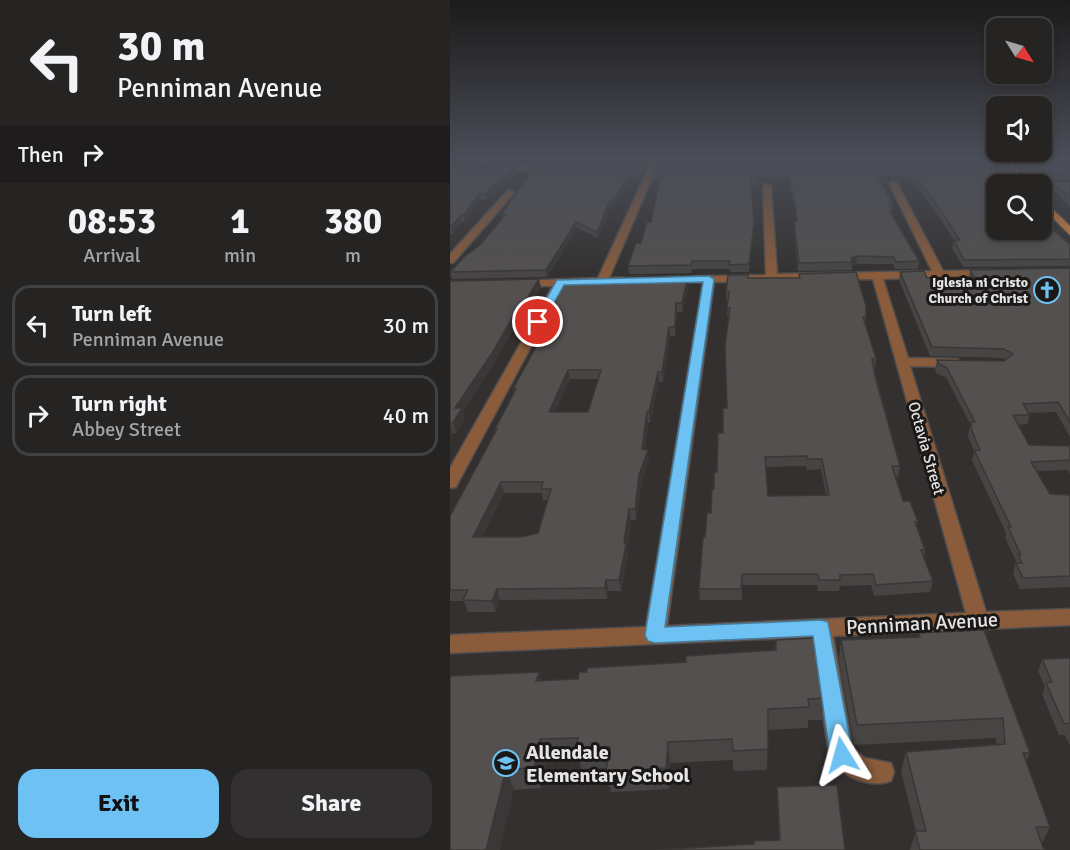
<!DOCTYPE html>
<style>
:root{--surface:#262423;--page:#323030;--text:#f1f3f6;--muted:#a4a4a6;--line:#424141;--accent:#6dc2f3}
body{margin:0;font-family:Signika,sans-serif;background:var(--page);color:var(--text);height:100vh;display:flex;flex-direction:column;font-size:22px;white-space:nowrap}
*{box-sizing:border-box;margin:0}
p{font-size:20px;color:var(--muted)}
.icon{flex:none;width:33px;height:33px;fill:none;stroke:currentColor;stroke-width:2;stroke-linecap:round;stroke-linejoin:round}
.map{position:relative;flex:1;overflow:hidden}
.side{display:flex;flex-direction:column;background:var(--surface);width:450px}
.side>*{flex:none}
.guide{background:#262423;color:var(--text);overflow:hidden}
.needle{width:39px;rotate:127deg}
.buttons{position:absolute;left:536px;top:18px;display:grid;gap:12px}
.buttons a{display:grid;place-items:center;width:66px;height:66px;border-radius:12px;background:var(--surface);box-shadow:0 3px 9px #0003,0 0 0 2px var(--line);font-size:30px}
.pin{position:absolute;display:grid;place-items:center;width:51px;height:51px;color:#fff;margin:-26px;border:3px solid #fff;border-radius:50%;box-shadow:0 2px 6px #0007}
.me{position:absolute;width:66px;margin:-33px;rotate:352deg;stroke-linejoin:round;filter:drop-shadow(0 0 4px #0008)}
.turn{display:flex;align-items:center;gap:21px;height:126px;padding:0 18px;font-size:27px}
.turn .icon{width:78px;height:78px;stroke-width:2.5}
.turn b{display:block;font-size:42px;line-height:51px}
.then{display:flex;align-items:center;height:57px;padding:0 18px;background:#0003;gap:12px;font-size:22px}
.eta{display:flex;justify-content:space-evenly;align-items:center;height:102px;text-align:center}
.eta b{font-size:36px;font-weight:700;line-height:42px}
.button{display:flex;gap:12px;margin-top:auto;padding:12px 18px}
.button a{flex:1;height:69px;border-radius:18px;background:var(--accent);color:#111;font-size:24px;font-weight:700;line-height:69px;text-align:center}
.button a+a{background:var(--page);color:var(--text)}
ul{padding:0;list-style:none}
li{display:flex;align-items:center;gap:18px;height:81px;margin:0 12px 9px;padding:0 6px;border:3px solid var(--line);border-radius:18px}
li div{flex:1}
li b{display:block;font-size:22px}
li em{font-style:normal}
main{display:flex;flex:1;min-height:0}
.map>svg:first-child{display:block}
</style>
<main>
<section class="side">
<div class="guide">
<div class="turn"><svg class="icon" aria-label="left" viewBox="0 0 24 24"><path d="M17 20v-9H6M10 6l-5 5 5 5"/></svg><div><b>30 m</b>Penniman Avenue</div></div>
<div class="then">Then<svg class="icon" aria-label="right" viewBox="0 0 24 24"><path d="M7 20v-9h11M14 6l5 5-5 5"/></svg></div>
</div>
<div class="eta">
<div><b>08:53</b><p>Arrival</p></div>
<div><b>1</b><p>min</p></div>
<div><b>380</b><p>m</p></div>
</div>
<ul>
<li><svg class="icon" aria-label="left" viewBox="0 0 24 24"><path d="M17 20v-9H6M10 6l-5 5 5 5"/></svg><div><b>Turn left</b><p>Penniman Avenue</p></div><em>30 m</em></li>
<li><svg class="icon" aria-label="right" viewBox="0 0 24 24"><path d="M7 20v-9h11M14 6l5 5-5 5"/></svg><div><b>Turn right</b><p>Abbey Street</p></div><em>40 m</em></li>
</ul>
<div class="button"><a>Exit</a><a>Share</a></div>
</section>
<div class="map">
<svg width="620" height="850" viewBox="0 0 620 850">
<rect width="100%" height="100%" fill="#33302f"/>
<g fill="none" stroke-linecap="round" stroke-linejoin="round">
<defs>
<g id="minor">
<polygon points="226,162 230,164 229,166 207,167 159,278 194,277 198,278 198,282 114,285 8,483 6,487 0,488 0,468 103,286 71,286 67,285 67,281 148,278 199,167 175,167 171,165 175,163"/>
<polygon points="103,165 107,167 106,169 46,171 42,169 46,167"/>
<path d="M443,181l4,2 46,88 46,-1 5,3 -5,3 -106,3 25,79 49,1 7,4 -7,4 -47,-1 76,246 84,-3v16l-237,11 19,112 13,10 26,5 3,9 -3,9c-22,8 -53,-5 -62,-26l-17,-118 -362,16v-18l196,-8 57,-345 -35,1 -5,-3 5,-3 98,-2 -3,-89 4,-2 4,2 6,88 155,-3 -43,-88zM423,279l93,334 -299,13 47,-344z"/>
<polygon points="58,190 65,192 4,262 0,263 0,254"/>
</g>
<g id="major">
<polygon points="549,159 557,159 580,184 572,184"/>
<polygon points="591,198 620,226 620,235 591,206"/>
</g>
</defs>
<use href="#minor" stroke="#504d4c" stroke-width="3"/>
<use href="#major" stroke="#504d4c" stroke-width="3"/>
<use href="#minor" fill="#8a5c3c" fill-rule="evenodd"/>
<use href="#major" fill="#e1843b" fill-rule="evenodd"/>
</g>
<g fill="#474544" fill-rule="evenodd">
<polygon points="0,159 81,159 76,164 0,166"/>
<polygon points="91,159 253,159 91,163"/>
<polygon points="354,159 579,179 560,159 620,159 620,180 585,180 620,182 620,207 606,192 591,193 591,184 546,184 591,230 591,215 592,217 592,219 620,245 620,266 513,267 502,248 504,240 484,209 458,176 428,176 443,204 442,216 469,261 468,269 445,269 443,264 406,264 402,265 402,270 348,271 344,229 344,222 346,221 345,210 338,177 306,177 306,185 302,185 304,230 299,272 280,272 280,269 242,269 241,273 179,274 178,266 191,243 201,222 210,181 203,181 203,174"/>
<polygon points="65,167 66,173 36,200 30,200 15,222 11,222 3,233 0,234 0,169"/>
<polygon points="195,169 190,181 178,182 168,202 164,202 160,209 148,238 127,228 97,277 2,279 0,272 30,245 52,219 51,215"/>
<polygon points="620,268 620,437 606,412 578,413 580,415 577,424 568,425 579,445 620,446 620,474 618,470 587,471 600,494 620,495 620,587 570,589 563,574 566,561 555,538 556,533 522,460 524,451 518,436 520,424 496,377 487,374 485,369 487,360 554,361 556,360 552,358 480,356 449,280 450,272 477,278 519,277 520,270"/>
<path d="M238,276l1,9 -7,27h-5l-2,24h-5l-7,46h-4l-9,41h-2l-3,27 4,10 -8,26 -5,34h-5l-4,29 1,7 -7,35h-12l-2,8 -107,1 -4,12h-28l-4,-11h-14v-85l46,-84 -1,-3 19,-36 -1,-4 110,-107zM120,379h28l-10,33h-33zM54,493h38l1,7h4l-9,33 -17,4h-39z"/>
<path d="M298,278l118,39 -1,7 11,34 -1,10h-1l26,98 -2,11h-3l8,24 15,21 -1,4 8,24 -1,7 9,24 -3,11 -56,4 -3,-11 -31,1 -1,5h-21l-1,-6h-75v15h-42l-1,-11 6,-52 6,-24 16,-105 2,-91h-2l1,-16h-2v-9zM356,466l1,4 14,-1 5,26 -58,1 -2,-29z"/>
<polygon points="0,281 91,287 73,316 68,320 46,360 13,411 15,418 6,433 3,433 0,438"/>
<polygon points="534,630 580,753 576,762 600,827 592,843 594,850 460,850 466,831 451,771 456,752 546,744 546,738 404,745 389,660 391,640 468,637 468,633"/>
<polygon points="326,640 374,698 372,720 358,720 358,728 318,730 317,770 283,771 283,760 220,763 219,789 161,792 156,771 157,768 131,769 129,759 97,760 91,788 64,790 0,850 91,681 124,679 325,650"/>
<polygon points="620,658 620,744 619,744 615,735 609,735 592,694 595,687 588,671 592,659"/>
<polygon points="327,787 395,850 304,844 329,840 327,798"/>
</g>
<g fill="#3a3837">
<polygon points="75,159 81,159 76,164"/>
<polygon points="195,164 195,169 190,181 178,182 168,202 164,202 160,209 148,238 147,232 159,203 177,177"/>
<polygon points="65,167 66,173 36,200 35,194"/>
<polygon points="29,194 30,200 15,222 13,216"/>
<polygon points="10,216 11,222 3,233 1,227"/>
<polygon points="126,222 127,228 97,277 96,270"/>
<polygon points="304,223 304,230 299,272 299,264"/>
<polygon points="407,256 406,264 402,265 401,258"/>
<polygon points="238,276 239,285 232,312 232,303"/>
<polygon points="89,279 91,287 73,316 68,320 46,360 13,411 15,418 6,433 3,423 5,408 66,311"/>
<polygon points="226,303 227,312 225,336 225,327"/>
<polygon points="219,327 220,336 213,382 212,372"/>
<polygon points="118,370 120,379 101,422 99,412"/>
<polygon points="208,372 209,382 200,423 199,412"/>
<polygon points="197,412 198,423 194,460 192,449"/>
<polygon points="0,423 3,433 0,438"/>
<polygon points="198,450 199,460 191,486 186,520 185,509 189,475"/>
<polygon points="51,482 54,493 27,548 23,537"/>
<polygon points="179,509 181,520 177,549 178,556 171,591 169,580"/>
<polygon points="156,580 159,591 157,599 155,588"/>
<polygon points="47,589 50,600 46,612 42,601"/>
<polygon points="89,672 95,693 86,681"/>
<polygon points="90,739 97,760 91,788 84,768"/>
<polygon points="218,742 220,763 219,789 216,768"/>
<polygon points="56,769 64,790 50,850 36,850"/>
</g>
<g fill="#53504f" stroke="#3a3837" stroke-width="1.5" fill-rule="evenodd">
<polygon points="0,159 55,159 0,161"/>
<polygon points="354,159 553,159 572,179 620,182 620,198 607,186 591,186 591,184 546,184 546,230 591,230 591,218 620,245 620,259 514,260 504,240 510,240 485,202 459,170 424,170 443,204 439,204 443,211 440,211 469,261 446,262 444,257 407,256 401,258 402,262 349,263 344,222 347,221 345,203 338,171 305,171 306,179 302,179 301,183 304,223 299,264 279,265 280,261 242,261 241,265 178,266 186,243 191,243 197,222 201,222 211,174 203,174 208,163"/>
<polygon points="567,159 620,159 620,173 581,173"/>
<polygon points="195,164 190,176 177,177 167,196 164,197 159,203 147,232 126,222 96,270 0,272 15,256 30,245 55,215 51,215 84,167"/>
<polygon points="65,167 35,194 29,194 13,216 10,216 1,227 0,227 0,169"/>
<polygon points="620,268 620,422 608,402 573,404 580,415 563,415 579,445 620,446 620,460 581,462 600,494 620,495 620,576 573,578 566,563 572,563 568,555 571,555 558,527 561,527 524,450 530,450 520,426 522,426 520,422 525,422 497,368 489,364 487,360 554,361 563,354 554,349 482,347 450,272 474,271 477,278 524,277 520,270"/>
<path d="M406,272l10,34v11h-3l13,41 -4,1 3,17 25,90h-8l11,35h7l8,21h-3l10,28h-4l12,31 -57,4 -3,-11 -33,1v5h-21l-1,-6h-76l-1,15h-42l4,-52h2l2,-24h4l1,-24h2v-17h3l1,-39h5v-25h4l-2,-63 5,-37h-3l2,-16h-3l2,-17h20v3h52l-1,-4zM357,456v3h15l7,36 -61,1 -3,-39z"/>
<path d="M238,276l-6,27h-6l-1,24h-6l-7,45h-4l-9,40h-2l-5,37 6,1 -9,25 -4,34h-6l-5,33 2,3 -7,35h-13l-1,8 -108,1 -5,12 -29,-1 5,-10h-18v-74l47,-87h-2l21,-40h-3l30,-55 20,-51 60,-1 1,-5zM118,370h33l-13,42h-39zM51,482h42l-2,7h10l-13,44 -17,4h-48z"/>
<polygon points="89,279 72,307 66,311 44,350 5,408 12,408 3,423 0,423 0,281"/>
<polygon points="534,630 580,753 573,753 600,827 586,827 594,850 470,850 465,831 476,831 456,752 555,744 553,718 407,725 391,640 470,637 468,633"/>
<polygon points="364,638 374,698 358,699 359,707 318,709 318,749 283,751 282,739 218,742 216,768 156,771 160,747 126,748 128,738 90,739 84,768 56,769 36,850 0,850 0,676 89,672 86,681 124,679 128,679 129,672 137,672 137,668 236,662 236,656 326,650 326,640"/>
<polygon points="620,658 620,723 614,724 596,683 602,682 592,659"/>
<polygon points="387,785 395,850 206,850 304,844 304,841 330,840 327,787"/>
</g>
<linearGradient id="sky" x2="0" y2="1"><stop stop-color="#1c1a1a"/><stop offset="0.57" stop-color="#4a4e58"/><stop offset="1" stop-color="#4a4e58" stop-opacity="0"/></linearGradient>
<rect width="620" height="278" fill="url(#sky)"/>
<polygon fill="#6dc2f3" stroke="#477e9e" stroke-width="1.5" points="259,276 264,279 215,627 371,620 378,622 403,755 399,762 392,766 384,762 380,755 363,636 205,643 198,641 195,635 253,282 114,285 92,324 88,325 83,322 107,280"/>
<defs>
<symbol id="church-ring" viewBox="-11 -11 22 22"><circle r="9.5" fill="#1a1918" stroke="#6dc2f3" stroke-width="1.5"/><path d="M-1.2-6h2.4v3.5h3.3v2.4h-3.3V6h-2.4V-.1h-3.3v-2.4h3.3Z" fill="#6dc2f3"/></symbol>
<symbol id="school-ring" viewBox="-11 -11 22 22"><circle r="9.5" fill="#1a1918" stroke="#6dc2f3" stroke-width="1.5"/><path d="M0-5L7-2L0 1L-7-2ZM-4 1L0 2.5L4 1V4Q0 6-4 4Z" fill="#6dc2f3"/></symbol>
</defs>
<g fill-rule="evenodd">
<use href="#church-ring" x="582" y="275" width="30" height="30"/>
<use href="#school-ring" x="41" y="748" width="30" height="30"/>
</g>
<g text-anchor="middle" stroke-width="6" stroke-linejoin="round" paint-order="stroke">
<g font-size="14" font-weight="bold" fill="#e6e4e3" stroke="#1a1918" text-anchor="end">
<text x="578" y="287">Iglesia ni Cristo<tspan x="578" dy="16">Church of Christ</tspan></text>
</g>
<g font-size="16" fill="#e6e4e3" stroke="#1a1918">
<text transform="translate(477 448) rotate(74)" y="6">Octavia Street</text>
</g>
<g font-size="20" fill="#e6e4e3" stroke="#1a1918">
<text transform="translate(472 623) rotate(-3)" y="7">Penniman Avenue</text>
</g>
<g font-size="20" font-weight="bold" fill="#e6e4e3" stroke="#1a1918" text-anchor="start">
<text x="76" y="759">Allendale<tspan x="76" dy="23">Elementary School</tspan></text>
</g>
</g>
</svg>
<div class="buttons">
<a><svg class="needle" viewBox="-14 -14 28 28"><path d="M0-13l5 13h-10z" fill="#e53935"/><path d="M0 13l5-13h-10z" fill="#a4a4a6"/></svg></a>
<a><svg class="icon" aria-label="sound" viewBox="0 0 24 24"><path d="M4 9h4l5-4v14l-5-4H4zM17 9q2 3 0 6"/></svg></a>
<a><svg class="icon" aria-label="search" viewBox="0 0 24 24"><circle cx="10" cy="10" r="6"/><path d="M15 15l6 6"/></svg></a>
</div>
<div class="pin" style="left:88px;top:322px;background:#d93025"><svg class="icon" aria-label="arrive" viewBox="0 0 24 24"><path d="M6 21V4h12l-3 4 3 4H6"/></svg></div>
<svg class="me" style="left:392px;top:755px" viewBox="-20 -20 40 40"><path d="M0-17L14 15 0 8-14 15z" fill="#6dc2f3" stroke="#fff" stroke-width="4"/></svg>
</div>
</main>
